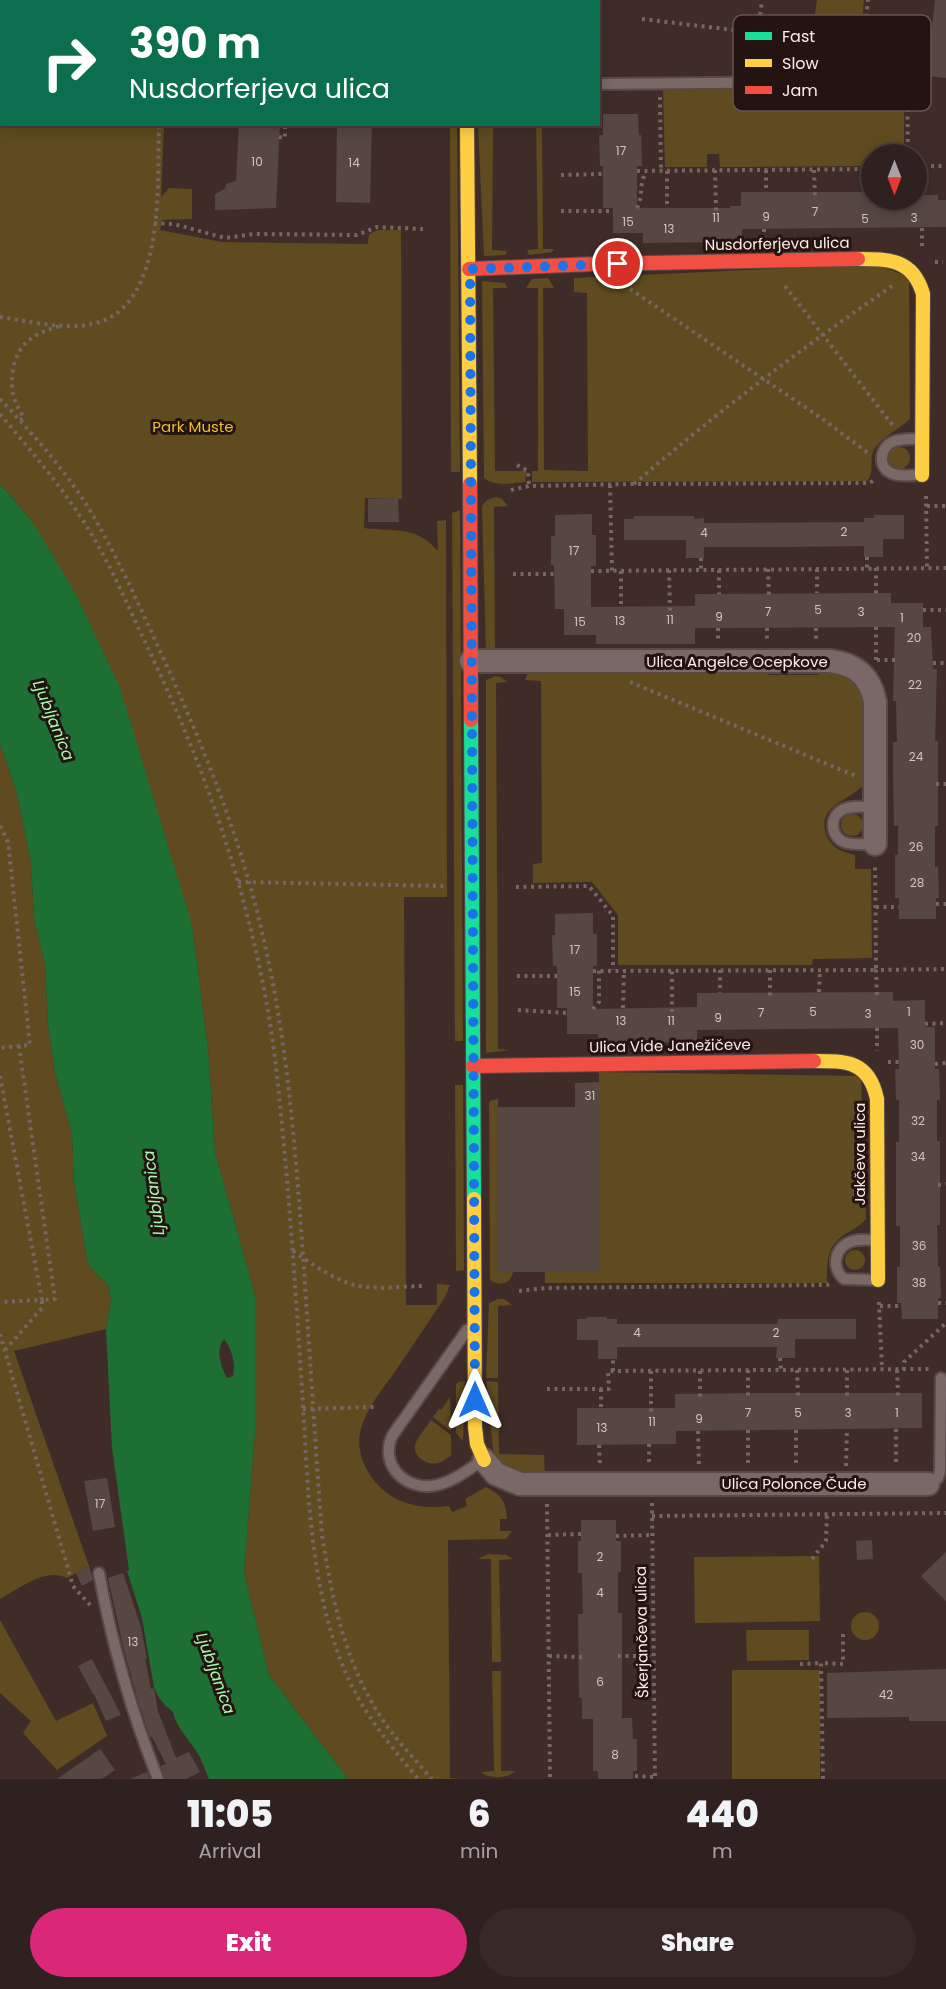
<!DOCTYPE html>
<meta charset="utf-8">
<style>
:root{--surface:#2f211f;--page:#372928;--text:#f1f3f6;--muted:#a7a3a4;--line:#4a3e3d;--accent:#db2777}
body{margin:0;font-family:Poppins,sans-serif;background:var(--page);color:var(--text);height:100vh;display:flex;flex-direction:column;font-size:22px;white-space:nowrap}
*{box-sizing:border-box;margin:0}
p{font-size:20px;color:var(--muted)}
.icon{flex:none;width:33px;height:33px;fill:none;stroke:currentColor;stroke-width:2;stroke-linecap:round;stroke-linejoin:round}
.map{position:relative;height:1779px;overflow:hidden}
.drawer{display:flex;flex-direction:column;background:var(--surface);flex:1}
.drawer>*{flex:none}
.top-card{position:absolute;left:0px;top:0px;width:600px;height:126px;box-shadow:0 3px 15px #0003,0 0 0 2px var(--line);background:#0b6e4f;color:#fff;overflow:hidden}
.needle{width:39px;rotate:180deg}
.fabs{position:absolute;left:861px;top:144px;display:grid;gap:12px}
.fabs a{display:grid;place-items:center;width:66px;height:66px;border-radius:50%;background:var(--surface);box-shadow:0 3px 15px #0003,0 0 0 2px var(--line);font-size:30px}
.pin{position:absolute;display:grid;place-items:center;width:51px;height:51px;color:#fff;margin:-26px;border:3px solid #fff;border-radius:50%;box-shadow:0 2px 6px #0007}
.me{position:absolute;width:66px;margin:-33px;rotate:0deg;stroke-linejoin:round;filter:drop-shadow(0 0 4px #0008)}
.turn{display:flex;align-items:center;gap:21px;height:126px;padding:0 30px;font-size:27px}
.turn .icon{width:78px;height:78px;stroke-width:2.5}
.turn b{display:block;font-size:42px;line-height:51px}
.eta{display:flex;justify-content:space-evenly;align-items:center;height:102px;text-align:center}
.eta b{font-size:36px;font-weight:800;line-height:42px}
.cta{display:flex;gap:12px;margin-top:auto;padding:12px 30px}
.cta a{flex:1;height:69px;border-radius:36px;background:var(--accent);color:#fff;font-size:24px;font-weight:800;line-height:69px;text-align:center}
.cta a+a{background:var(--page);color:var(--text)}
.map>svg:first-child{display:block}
</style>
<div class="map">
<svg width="946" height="1779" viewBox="0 0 946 1779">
<rect width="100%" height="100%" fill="#3f2c29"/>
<g fill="#5f4b1f">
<path d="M0,0h167l-165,2v122l162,1 -3,72 8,-9 23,1v30l-30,1 -2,10 62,12 146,2 1,-10 9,-4h23l1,269 -37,-1 -1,30c31,4 51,-3 74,23l-1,-30 9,-1 1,377h-43l2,408h31v-21l13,1 -5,12c-17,26 -34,51 -51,76 -13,18 -30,39 -34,60 -4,20 7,42 20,54 20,19 43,22 69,19l3,6 15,-6 -2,-7 21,-12c15,8 20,14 21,32h-7v12h12l-6,8 -58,1 2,238 13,1h-115l-79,-104 -25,-102 11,-141v-137l-40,-143 -7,-103 -16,-124 -160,-404 -32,-37z"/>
<polygon points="817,0 864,0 861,33 813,29"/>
<path d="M828,86c15,5 27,13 43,10 14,-3 19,-10 33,-9v67h-32l-1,12 -151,1 -1,-13h-12v13h-42l-2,-79z"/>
<polygon points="450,125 457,125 460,472 451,472"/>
<polygon points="478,125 493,125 492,250 507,251 505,255 484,256"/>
<polygon points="536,125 542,125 543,249 554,249 552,252 529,255 527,250 538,249"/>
<path d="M875,264l34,13 1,142c-10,10 -31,19 -37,33 -4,11 2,19 -6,29l-335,1v-11h6v-183h-12l6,-9 16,-1 6,10h-11l1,182 44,1 -1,-178 -13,-1v-14z"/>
<path d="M482,281l23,2 2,5h-14l2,183h31l-1,11c-12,1 -31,5 -41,-4z"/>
<circle cx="899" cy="458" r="11"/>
<polygon points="496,497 502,499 508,506 494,507 495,651 486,655 482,506 487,500"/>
<polygon points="460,510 463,1041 455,1041 452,513"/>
<path d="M828,665l38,20 -1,98c-14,18 -49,22 -39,51 5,14 16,18 29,21v14h16l1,89 -59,1 -1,6h-194v-50l-26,-33 -59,1v-19l9,-1 -1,-182 -16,-1 4,-9 224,-5 15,9h50z"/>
<polygon points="495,676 501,677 507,682 496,683 498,1049 510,1050 486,1053 486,680"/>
<path d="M0,744l17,49 14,70 3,56 11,45 3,62 7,47 17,62 2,47 12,72 3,12 19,19 3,15 -5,29 -92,22 75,215 -22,12c-22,-11 -48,11 -67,21z"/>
<circle cx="852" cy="825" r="11"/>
<path d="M599,1072l262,4 5,143c-5,6 -12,10 -19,14 -21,13 -20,28 -20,50h-282v-11h54z"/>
<polygon points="455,1085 463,1085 464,1270 456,1271"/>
<path d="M498,1099l-1,173h16c-3,13 -13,14 -23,8l-1,-178 3,-2z"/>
<circle cx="855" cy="1260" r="10"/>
<polygon points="498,1299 504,1299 512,1305 498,1306 498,1378 486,1378 489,1303"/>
<polygon points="465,1381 463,1441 456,1433 456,1385 458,1382"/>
<polygon points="486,1381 498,1382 499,1454 544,1455 545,1476 522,1476 494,1459"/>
<polygon points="450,1397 451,1431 433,1417 439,1409 441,1410"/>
<path d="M431,1420l20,15v21c-4,2 -8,6 -13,7 -10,3 -25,-6 -23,-18 2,-8 12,-18 16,-25z"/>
<polygon points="488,1554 506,1555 513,1559 499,1560 501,1662 492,1662 491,1559 478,1559"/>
<polygon points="819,1556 820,1621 695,1623 694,1557"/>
<circle cx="865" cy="1626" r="14"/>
<polygon points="0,1620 56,1721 93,1703 107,1736 57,1770 23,1733 31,1721 0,1693"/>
<polygon points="746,1630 809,1630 809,1660 747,1661"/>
<rect x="732" y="1670" width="88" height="109"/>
<path d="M492,1671h9v100h14c-7,8 -26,8 -34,1l13,-1z"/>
</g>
<path fill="#1d6f33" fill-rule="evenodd" d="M0,484l32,37 44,73 44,94 72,237 16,124 7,103 40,143v137l-11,141 25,102 79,104h-139c-3,-7 -6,-15 -9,-22 -9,-16 -24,-29 -27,-45 -9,-7 -15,-14 -19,-25l-12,-69 -15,-47 2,-1 -17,-122 -6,-119 5,-29 -3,-15 -19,-19 -3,-12 -12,-72 -2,-47 -17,-62 -7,-47 -3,-62 -11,-45 -3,-56 -14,-70 -17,-49zM224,1339c8,10 12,25 9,37l-6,2c-6,-11 -12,-28 -3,-39z"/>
<g fill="#564742">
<polygon points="935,0 946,0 946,78 927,76"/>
<polygon points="603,114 638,114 639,135 641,135 642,166 637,166 637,208 730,208 730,206 741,206 741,192 872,192 872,200 916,200 916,195 938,195 938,200 946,200 946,227 742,229 742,242 643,243 643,233 613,233 613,208 603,208 603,166 600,166 599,135 603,135"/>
<polygon points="239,124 280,124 276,208 215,210 215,194 225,189 226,184 236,181"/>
<polygon points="337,124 372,124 370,203 336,202"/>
<polygon points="398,498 399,522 368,522 368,499"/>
<polygon points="592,514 592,535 596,535 596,566 591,566 591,607 695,606 695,594 891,593 891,603 923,603 923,627 931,627 933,669 937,669 935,741 938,741 938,826 935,826 935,867 938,867 939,898 936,898 936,919 899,919 899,898 895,898 895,855 898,855 898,826 894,826 893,773 893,742 897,742 896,701 893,701 895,627 695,628 695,644 596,644 596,635 564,635 564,609 555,609 554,565 551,565 551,536 555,536 555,515"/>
<polygon points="874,515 904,515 904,539 883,539 883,557 864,557 864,546 784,547 704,547 704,558 686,558 686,540 624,540 624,519 634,519 634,516 694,516 694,519 704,518 704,523 864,522 864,518 874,518"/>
<polygon points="593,913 593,934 597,934 597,966 593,966 593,1009 697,1007 697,993 893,992 893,1001 925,1000 925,1027 935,1027 935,1069 939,1069 940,1100 937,1100 937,1141 940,1141 940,1225 937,1225 938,1267 940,1267 941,1298 938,1298 938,1319 902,1319 901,1303 897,1303 897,1267 900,1267 900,1226 896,1226 896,1142 899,1142 899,1100 896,1100 895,1069 899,1069 898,1028 697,1030 697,1042 598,1043 598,1034 567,1034 567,1008 557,1008 557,966 553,966 552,935 555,935 555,914"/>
<polygon points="599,1082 599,1272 497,1272 497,1107 575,1107 575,1083"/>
<polygon points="587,1317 607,1317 607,1319 617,1319 617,1324 777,1324 778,1319 856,1319 856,1339 795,1339 795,1358 776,1358 777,1347 617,1347 617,1359 598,1359 598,1340 577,1340 577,1319 587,1319"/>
<polygon points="774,1393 922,1393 922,1428 676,1431 676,1444 577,1445 577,1408 675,1408 675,1394"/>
<polygon points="107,1478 115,1527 93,1531 84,1481"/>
<polygon points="581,1520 616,1520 616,1541 621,1541 621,1572 618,1572 618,1613 622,1613 622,1718 632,1718 633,1739 637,1739 637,1771 633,1771 633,1779 598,1779 598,1771 593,1771 593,1719 582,1719 582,1698 579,1698 578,1614 583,1614 582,1573 578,1573 578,1541 581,1541"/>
<polygon points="872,1540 873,1559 857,1560 856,1541"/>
<polygon points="946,1552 946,1601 921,1576"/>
<polygon points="89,1566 93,1580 82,1586 76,1573"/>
<polygon points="123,1573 141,1627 147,1659 145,1659 151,1689 154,1688 158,1711 176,1758 189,1752 200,1772 186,1779 165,1779 161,1766 166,1764 152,1737 150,1737 138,1701 124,1650 108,1578"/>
<polygon points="92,1659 121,1715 106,1721 94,1694 93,1694 78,1666"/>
<polygon points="946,1669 946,1721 909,1721 909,1717 827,1718 827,1673"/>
<polygon points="100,1749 115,1770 102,1779 57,1779"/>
<polygon points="147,1772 150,1779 130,1779"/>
</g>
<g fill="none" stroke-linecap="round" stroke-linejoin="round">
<defs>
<g id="lane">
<polyline points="598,84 907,81"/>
<path d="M919,439c-7,0 -17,-1 -24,2 -14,4 -19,25 -4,32 8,4 19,2 28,2"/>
<path d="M875,844c-9,0 -20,1 -28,-1 -16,-4 -19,-25 -5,-33 10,-5 23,-3 34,-3"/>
<path d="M876,1280l-32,-1c-14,-12 -9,-33 9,-38 7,-2 16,-1 24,-1"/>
<path d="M467,1330l-75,106c-13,30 15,56 45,49 17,-4 31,-15 46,-25"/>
<polyline points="928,1484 938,1478 940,1471 941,1378"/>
<path d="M99,1573c13,72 32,138 59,206"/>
</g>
<g id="street">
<path d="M471,661h359c26,3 40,15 45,40v143"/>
<polyline points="484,1460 496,1474 520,1484 928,1484"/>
</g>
<g id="fast">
<polyline points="453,0 454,2"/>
<polyline points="471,720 474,1199"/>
</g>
<g id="slow">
<polyline points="467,124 470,484"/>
<path d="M858,259c31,0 55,0 65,35l-1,181"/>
<path d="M814,1061c33,0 55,0 63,38l1,181"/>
<polyline points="474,1199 475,1427 477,1444 484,1460"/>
</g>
<g id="jam">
<polyline points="469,269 594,264 858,259"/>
<polyline points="470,484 471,720"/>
<polyline points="473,1066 814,1061"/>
</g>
</defs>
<use href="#lane" stroke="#584946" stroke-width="14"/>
<use href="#street" stroke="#584946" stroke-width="26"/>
<use href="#fast" stroke="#584946" stroke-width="16"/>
<use href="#slow" stroke="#584946" stroke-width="16"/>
<use href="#jam" stroke="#584946" stroke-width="16"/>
<g stroke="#756664" stroke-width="4" stroke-dasharray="3 4.5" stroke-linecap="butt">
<polyline points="156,0 156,2"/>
<polyline points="231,2 231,0"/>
<polyline points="377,2 377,0"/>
<polyline points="0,18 2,18"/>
<polyline points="642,19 758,33 762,0"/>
<polyline points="861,69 868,0"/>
<polyline points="907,94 908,154"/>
<polyline points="660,97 661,171"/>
<polyline points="279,137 285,138 285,124"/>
<polyline points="916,166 946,166"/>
<polyline points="921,166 921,195"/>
<polyline points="864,169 865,192"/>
<polyline points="715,170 716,211"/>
<polyline points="766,170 766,192"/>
<polyline points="814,170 815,195"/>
<polyline points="637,171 872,169"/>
<polyline points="667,171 667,208"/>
<polyline points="561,175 603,174"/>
<path d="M637,208c7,-14 1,-21 9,-36"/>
<polyline points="561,211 613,211"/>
<polyline points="154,223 174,224 225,238 254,234 357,235 377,227 423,229"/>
<polyline points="922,228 922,248"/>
<polyline points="764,229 764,237"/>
<polyline points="935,262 943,262"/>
<polyline points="785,286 894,427"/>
<polyline points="630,289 824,420 868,453"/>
<path d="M0,317c27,4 65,13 92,7 75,-15 65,-142 67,-200"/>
<path d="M0,399c33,35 66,72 91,113 27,46 48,93 70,141 41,90 79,183 101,279 22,92 31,188 38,282 8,107 14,214 22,321 10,62 21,121 55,176 15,25 36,46 55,68"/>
<path d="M0,414c32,38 63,74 89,116 22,36 38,74 56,112 64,133 114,278 131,425 12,107 19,215 26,322 6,91 6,188 40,275 17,44 46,79 76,115"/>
<path d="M20,420l4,-2c-11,-17 -14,-29 -11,-48 4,-28 23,-37 47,-44"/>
<polyline points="517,465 528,471 529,486"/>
<path d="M634,484c82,-71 168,-136 258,-198"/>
<polyline points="610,485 612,571"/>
<polyline points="511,490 529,486 634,484 870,483 876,478"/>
<polyline points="926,496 927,568"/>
<polyline points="927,506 946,506"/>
<polyline points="867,557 867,568"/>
<polyline points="701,558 701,570"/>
<polyline points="876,568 876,597"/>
<polyline points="768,569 769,597"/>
<polyline points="817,569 817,593"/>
<polyline points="669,570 670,611"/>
<polyline points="719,570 719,594"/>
<polyline points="591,571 946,568"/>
<polyline points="621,571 621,607"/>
<polyline points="513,574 555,574"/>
<polyline points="923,610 946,610"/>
<polyline points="876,627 876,660"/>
<polyline points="718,628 718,642"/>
<polyline points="767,628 767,642"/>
<polyline points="816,628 816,642"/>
<polyline points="877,660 895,660"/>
<polyline points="933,663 946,663"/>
<polyline points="630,682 856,776"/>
<polyline points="936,784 946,784"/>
<polyline points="0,826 8,842 30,1045 0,1048"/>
<polyline points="238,882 448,886"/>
<polyline points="516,887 589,886 613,916 613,970"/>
<polyline points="936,904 946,904"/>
<polyline points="876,907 899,907"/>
<polyline points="720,970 720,993"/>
<polyline points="770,970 770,997"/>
<polyline points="593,971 876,970 875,863"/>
<polyline points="517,976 557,976"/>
<polyline points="819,992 820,970"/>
<polyline points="877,995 876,970 946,969"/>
<polyline points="623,1008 624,970"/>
<polyline points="593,1009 599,1002 599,970"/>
<polyline points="518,1010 567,1013"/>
<polyline points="672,1012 672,970"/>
<polyline points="925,1024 946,1023"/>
<polyline points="877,1028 877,1051"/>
<polyline points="888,1062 899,1062"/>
<polyline points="935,1064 946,1063"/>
<polyline points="0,1076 42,1300 0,1302"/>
<polyline points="938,1185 946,1184"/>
<path d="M293,1251c21,14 46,33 72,36 19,2 41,-1 61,-1"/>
<polyline points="519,1291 546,1288 827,1285 830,1283"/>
<polyline points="879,1302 882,1369"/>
<polyline points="938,1303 946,1303"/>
<polyline points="880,1306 901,1306"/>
<polyline points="0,1334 73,1586 90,1605"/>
<polyline points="5,1350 42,1308 42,1300 55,1299 19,1046"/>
<polyline points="780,1358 781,1370"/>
<polyline points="748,1370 748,1397"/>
<polyline points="797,1370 798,1397"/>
<polyline points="847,1370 847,1397"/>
<polyline points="897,1370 898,1397"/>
<polyline points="904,1370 904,1362 946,1323"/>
<polyline points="613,1371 613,1359"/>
<polyline points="651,1371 651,1412"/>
<polyline points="700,1371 700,1397"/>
<polyline points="547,1389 609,1389 608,1371 930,1369"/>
<polyline points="601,1389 601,1411"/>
<polyline points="303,1409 376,1407"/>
<polyline points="896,1429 896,1465"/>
<polyline points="748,1430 748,1466"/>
<polyline points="796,1430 796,1466"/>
<polyline points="698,1431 699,1466"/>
<polyline points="649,1444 649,1466"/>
<polyline points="599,1445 600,1466"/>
<polyline points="846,1466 847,1429"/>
<polyline points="652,1503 655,1779"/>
<polyline points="547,1504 550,1779"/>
<polyline points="652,1516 946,1513"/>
<polyline points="548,1535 581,1534"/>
<polyline points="616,1536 652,1535"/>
<polyline points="812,1559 826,1541 827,1514"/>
<polyline points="549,1656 583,1657"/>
<polyline points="618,1656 654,1656"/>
<polyline points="800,1664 821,1663"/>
<polyline points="635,1776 655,1777"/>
<polyline points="823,1779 821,1663 843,1664 843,1632"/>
</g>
<use href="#lane" stroke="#796866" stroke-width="10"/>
<use href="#street" stroke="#796866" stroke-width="22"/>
<use href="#fast" stroke="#16e098" stroke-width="14"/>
<use href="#slow" stroke="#ffcf43" stroke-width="14"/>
<use href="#jam" stroke="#f24e42" stroke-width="14"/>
</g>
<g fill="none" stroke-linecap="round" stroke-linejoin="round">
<polyline stroke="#1a73e8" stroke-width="10" stroke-dasharray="0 18" points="475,1400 470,269 618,264"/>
</g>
<g text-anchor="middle" stroke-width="6" stroke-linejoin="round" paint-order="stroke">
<g font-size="12" fill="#d4c2be">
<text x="621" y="155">17</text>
<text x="257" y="166">10</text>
<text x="354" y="167">14</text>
<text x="815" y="216">7</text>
<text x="766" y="221">9</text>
<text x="716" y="222">11</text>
<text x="914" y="222">3</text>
<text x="865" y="223">5</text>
<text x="628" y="226">15</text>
<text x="669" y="233">13</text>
<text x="844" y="536">2</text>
<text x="704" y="537">4</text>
<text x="574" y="555">17</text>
<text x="818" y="614">5</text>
<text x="768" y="616">7</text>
<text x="861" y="616">3</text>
<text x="719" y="621">9</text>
<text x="902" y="622">1</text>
<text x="670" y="624">11</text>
<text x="620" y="625">13</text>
<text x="580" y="626">15</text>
<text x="914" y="642">20</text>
<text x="915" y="689">22</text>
<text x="916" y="761">24</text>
<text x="916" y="851">26</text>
<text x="917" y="887">28</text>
<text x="575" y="954">17</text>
<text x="575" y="996">15</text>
<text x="813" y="1016">5</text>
<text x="909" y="1016">1</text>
<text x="761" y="1017">7</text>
<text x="868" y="1018">3</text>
<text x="718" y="1022">9</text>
<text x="621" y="1025">13</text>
<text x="671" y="1025">11</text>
<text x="917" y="1049">30</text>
<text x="590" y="1100">31</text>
<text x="918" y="1125">32</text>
<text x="918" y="1161">34</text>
<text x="919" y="1250">36</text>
<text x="919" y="1287">38</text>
<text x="637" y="1337">4</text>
<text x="776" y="1337">2</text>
<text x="748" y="1417">7</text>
<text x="798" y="1417">5</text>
<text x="848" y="1417">3</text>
<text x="897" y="1417">1</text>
<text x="699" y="1423">9</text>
<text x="652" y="1426">11</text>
<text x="602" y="1432">13</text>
<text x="100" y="1508">17</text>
<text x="600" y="1561">2</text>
<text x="600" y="1597">4</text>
<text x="133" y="1646">13</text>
<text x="600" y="1686">6</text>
<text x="886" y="1699">42</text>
<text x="615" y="1759">8</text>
</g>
<g font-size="15" fill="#feebe8" stroke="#231311">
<text transform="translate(777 244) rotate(-1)" y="5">Nusdorferjeva ulica</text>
<text x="737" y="667">Ulica Angelce Ocepkove</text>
<text transform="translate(670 1046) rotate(-1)" y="5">Ulica Vide Janežičeve</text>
<text transform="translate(860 1154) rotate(-90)" y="5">Jakčeva ulica</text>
<text x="794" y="1489">Ulica Polonce Čude</text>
<text transform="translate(642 1632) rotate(-91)" y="5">Škerjančeva ulica</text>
</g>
<g font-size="15" fill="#f1be23" stroke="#231311">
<text x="193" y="432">Park Muste</text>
</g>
<g font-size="16" font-style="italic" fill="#a5fab1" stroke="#231311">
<text transform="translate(54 720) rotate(68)" y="6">Ljubljanica</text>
<text transform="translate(153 1193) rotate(-97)" y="6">Ljubljanica</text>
<text transform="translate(216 1673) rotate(70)" y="6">Ljubljanica</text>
</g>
</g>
<rect x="733" y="15" width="198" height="96" rx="9" fill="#231311" stroke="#655452" stroke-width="1.5"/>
<rect x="745" y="32" width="27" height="8" fill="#16e098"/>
<rect x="745" y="59" width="27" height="8" fill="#ffcf43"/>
<rect x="745" y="86" width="27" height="8" fill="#f24e42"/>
<g font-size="16" fill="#feebe8">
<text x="782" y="42">Fast</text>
<text x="782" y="69">Slow</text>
<text x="782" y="96">Jam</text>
</g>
</svg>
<div class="fabs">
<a><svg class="needle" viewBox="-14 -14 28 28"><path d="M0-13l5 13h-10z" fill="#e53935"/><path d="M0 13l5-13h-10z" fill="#a7a3a4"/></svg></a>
</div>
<div class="pin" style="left:618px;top:264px;background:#d93025"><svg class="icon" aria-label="arrive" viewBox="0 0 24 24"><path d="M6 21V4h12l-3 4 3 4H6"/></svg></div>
<svg class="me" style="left:475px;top:1400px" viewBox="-20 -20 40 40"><path d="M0-17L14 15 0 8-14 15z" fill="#1a73e8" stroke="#fff" stroke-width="4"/></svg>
<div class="top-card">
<div class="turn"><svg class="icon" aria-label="right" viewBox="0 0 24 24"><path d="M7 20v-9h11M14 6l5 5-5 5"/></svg><div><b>390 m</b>Nusdorferjeva ulica</div></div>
</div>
</div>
<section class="drawer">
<div class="eta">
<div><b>11:05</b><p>Arrival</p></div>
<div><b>6</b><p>min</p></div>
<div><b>440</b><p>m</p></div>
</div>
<div class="cta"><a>Exit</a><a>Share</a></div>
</section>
